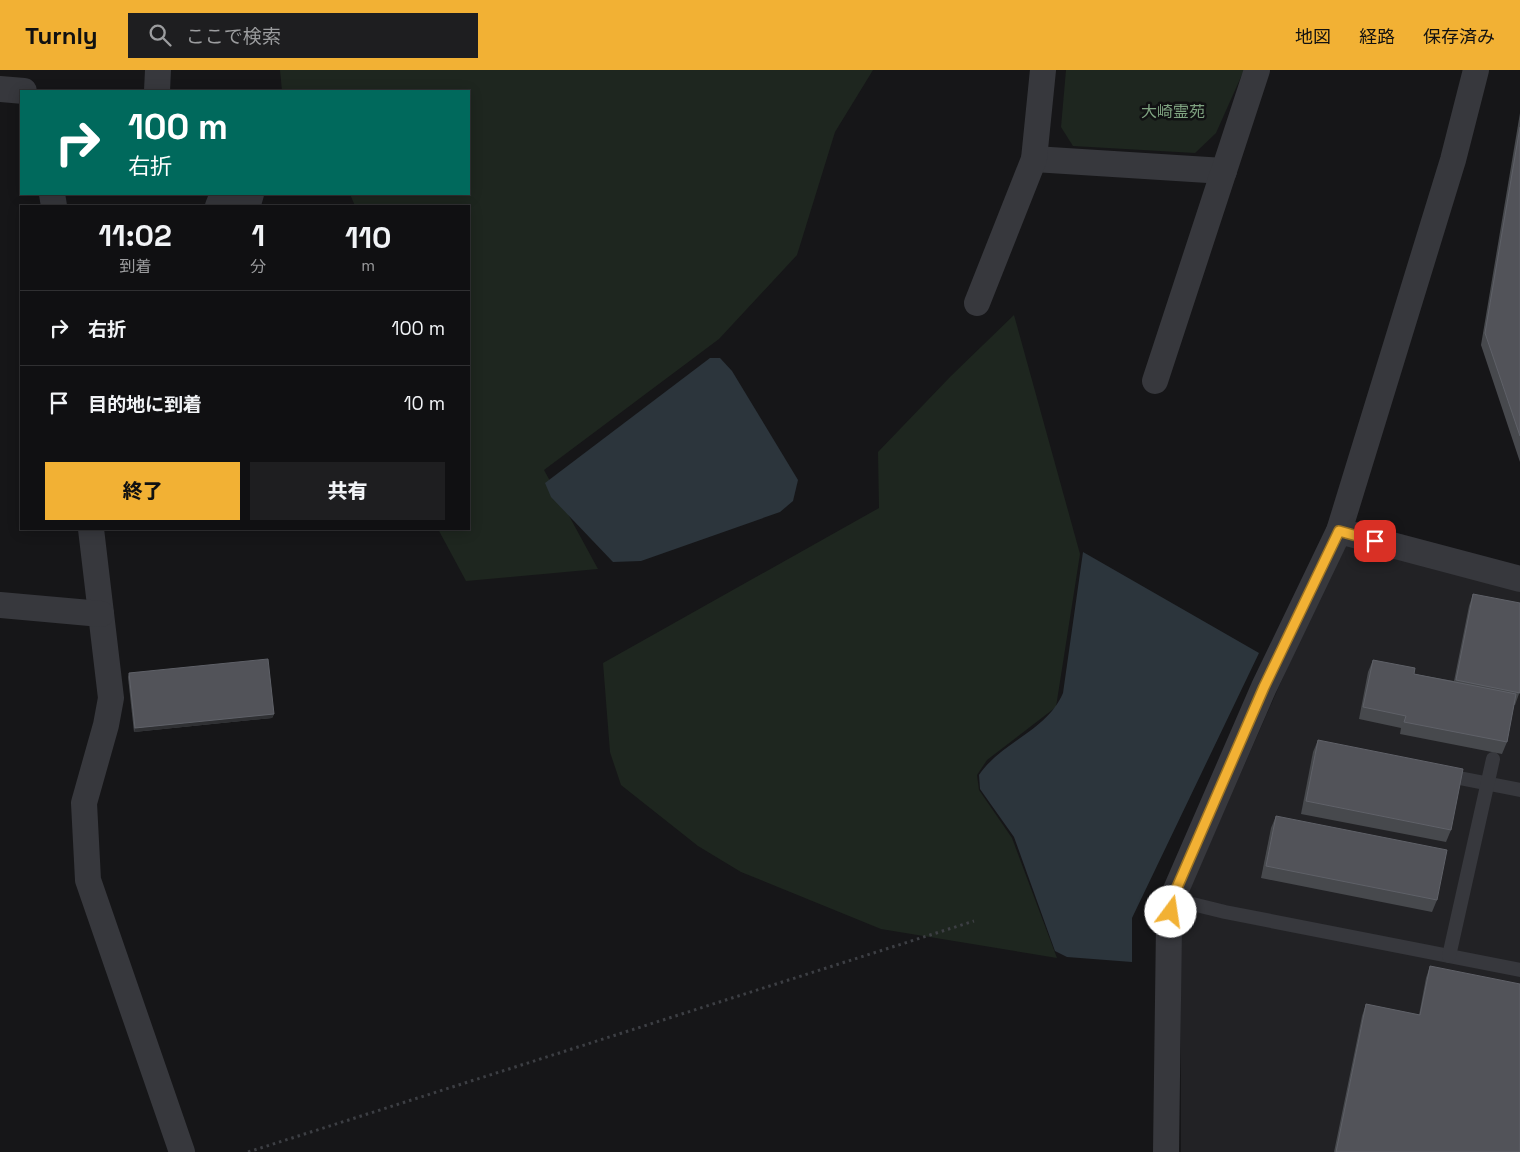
<!DOCTYPE html>
<html lang="ja">
<meta charset="utf-8">
<style>
:root{--surface:#101012;--page:#1e1e20;--text:#f1f3f6;--muted:#9c9d9f;--line:#303032;--accent:#f2b134}
body{margin:0;font-family:"Space Grotesk","Noto Sans JP",sans-serif;background:var(--page);color:var(--text);height:100vh;display:flex;flex-direction:column;font-size:19px;white-space:nowrap}
*{box-sizing:border-box;margin:0}
p{font-size:16px;color:var(--muted)}
.icon{flex:none;width:28px;height:28px;fill:none;stroke:currentColor;stroke-width:2;stroke-linecap:round;stroke-linejoin:round}
.map{position:relative;flex:1;overflow:hidden}
.sheet{position:absolute;left:20px;top:135px;width:450px;height:325px;display:flex;flex-direction:column;background:var(--surface);border-radius:0px;box-shadow:0 2px 12px #0003,0 0 0 1px var(--line)}
.sheet>*{flex:none}
.top-card{position:absolute;left:20px;top:20px;width:450px;height:105px;border-radius:0px;box-shadow:0 2px 12px #0003,0 0 0 1px var(--line);background:#00695c;color:#fff;overflow:hidden}
.pin{position:absolute;display:grid;place-items:center;width:42px;height:42px;color:#fff;margin:-21px;border-radius:10px;box-shadow:0 2px 8px #0006}
.me{position:absolute;width:55px;margin:-28px;rotate:14deg;stroke-linejoin:round;filter:drop-shadow(0 0 4px #0008)}
.turn{display:flex;align-items:center;gap:18px;height:105px;padding:0 25px;font-size:22px}
.turn .icon{width:65px;height:65px;stroke-width:2.5}
.turn b{display:block;font-size:35px;line-height:42px}
.eta{display:flex;justify-content:space-evenly;align-items:center;height:85px;text-align:center}
.eta b{font-size:30px;font-weight:800;line-height:35px}
.cta{display:flex;gap:10px;margin-top:auto;padding:10px 25px}
.cta a{flex:1;height:58px;border-radius:0px;background:var(--accent);color:#111;font-size:20px;font-weight:800;line-height:58px;text-align:center}
.cta a+a{background:var(--page);color:var(--text)}
ul{padding:0;list-style:none}
li{display:flex;align-items:center;gap:15px;height:75px;padding:0 25px;border-top:1px solid var(--line)}
li div{flex:1}
li b{display:block;font-size:19px}
li em{font-style:normal}
header{display:flex;align-items:center;gap:30px;box-sizing:border-box;height:70px;padding:0 25px;background:var(--accent);color:#111}
header strong{font-size:24px}
nav{display:flex;gap:28px;margin-inline-start:auto;font-size:18px}
.search{width:350px;height:45px;background:var(--page);display:flex;align-items:center;gap:12px;box-sizing:border-box;padding:0 18px;border-radius:0px;color:var(--muted);font-size:19px}
.map>svg:first-child{display:block}
</style>
<header>
<strong>Turnly</strong>
<div class="search"><svg class="icon" aria-label="search" viewBox="0 0 24 24"><circle cx="10" cy="10" r="6"/><path d="M15 15l6 6"/></svg>ここで検索</div>
<nav><a>地図</a><a>経路</a><a>保存済み</a></nav>
</header>
<div class="map">
<svg width="1520" height="1082" viewBox="0 0 1520 1082">
<rect width="100%" height="100%" fill="#161618"/>
<polygon fill="#222225" points="1343,471 1520,518 1520,1082 1181,1082 1181,855 1187,825"/>
<g fill="#1e261f">
<polygon points="280,0 873,0 835,62 797,185 719,269 544,400 598,499 466,511 438,459 469,459 469,136 355,136 350,124 469,124 469,21 282,21"/>
<polygon points="1066,0 1244,0 1216,63 1195,83 1073,76 1061,57"/>
<polygon points="1014,245 1080,484 1056,637 987,690 977,705 979,720 1012,768 1057,888 881,859 741,802 698,776 621,715 610,682 603,593 879,438 878,382 951,306"/>
</g>
<g fill="#2c353c">
<polygon points="710,288 720,288 732,301 798,410 793,431 780,442 641,491 613,492 551,427 545,413"/>
<path d="M1083,482l176,101 -127,265v44l-65,-5 -12,-6 -41,-114 -34,-48 -1,-14c22,-33 68,-44 84,-82z"/>
</g>
<g fill="none" stroke-linecap="round" stroke-linejoin="round">
<polyline stroke="#3d3f44" stroke-width="3" stroke-dasharray="2.5 4" stroke-linecap="butt" points="248,1082 974,851"/>
<g stroke="#37383d" stroke-width="14">
<polyline points="1444,705 1520,720"/>
<polyline points="1172,829 1225,842 1520,900"/>
<polyline points="1449,886 1493,689"/>
</g>
<g stroke="#37383d" stroke-width="26">
<polyline points="0,19 24,21"/>
<polyline points="157,21 158,0"/>
<polyline points="1034,89 1224,101"/>
<polyline points="52,124 54,136"/>
<polyline points="218,136 220,131 249,131 251,124"/>
<polyline points="977,233 1034,89 1043,0"/>
<polyline points="1155,311 1257,0"/>
<polyline points="91,459 111,628 106,655 84,733 88,810 182,1082"/>
<polyline points="1339,461 1520,509"/>
<polyline points="0,535 101,544"/>
<polyline points="1166,1082 1169,855 1172,829 1264,617 1339,461 1453,90 1476,0"/>
</g>
</g>
<g fill="#47494d">
<polygon points="1520,43 1520,392 1481,275"/>
<polygon points="1473,524 1520,621 1515,635 1514,635 1507,672 1502,684 1400,664 1401,658 1359,649 1368,602 1373,590 1414,604 1454,611 1469,536"/>
<polygon points="129,603 274,644 272,648 134,662 128,607"/>
<polygon points="1318,670 1451,760 1446,772 1301,744 1313,682"/>
<polygon points="1276,746 1437,830 1432,842 1261,808 1271,758"/>
<polygon points="1430,896 1520,1082 1334,1082 1362,946 1366,934 1419,945 1426,908"/>
</g>
<polygon fill="#2f3033" points="274,644 272,648 134,662 135,658"/>
<g fill="#525359" stroke="#5f6168">
<polygon points="1520,57 1520,366 1485,263"/>
<polygon points="1473,524 1520,533 1520,623 1456,610"/>
<polygon points="268,589 274,644 135,658 129,603"/>
<polygon points="1373,590 1415,598 1414,604 1516,624 1507,672 1404,652 1406,646 1363,637"/>
<polygon points="1318,670 1463,699 1451,760 1306,731"/>
<polygon points="1276,746 1447,780 1437,830 1266,796"/>
<polygon points="1430,896 1520,914 1520,1082 1336,1082 1366,934 1420,945"/>
</g>
<g fill="none" stroke-linecap="round" stroke-linejoin="round">
<defs>
<polyline id="route" points="1171,842 1172,829 1264,617 1339,461 1375,471"/>
</defs>
<use href="#route" stroke="#9d7322" stroke-width="12"/>
<use href="#route" stroke="#f2b134" stroke-width="9"/>
</g>
<g text-anchor="middle" stroke-width="5" stroke-linejoin="round" paint-order="stroke">
<g font-size="16" fill="#7fa381" stroke="#111113">
<text x="1173" y="47">大崎霊苑</text>
</g>
</g>
</svg>
<div class="pin" style="left:1375px;top:471px;background:#d93025"><svg class="icon" aria-label="arrive" viewBox="0 0 24 24"><path d="M6 21V4h12l-3 4 3 4H6"/></svg></div>
<svg class="me" style="left:1171px;top:842px" viewBox="-20 -20 40 40"><circle r="19" fill="#fff"/><path d="M0-13L10 11 0 6-10 11z" fill="#f2b134"/></svg>
<div class="top-card">
<div class="turn"><svg class="icon" aria-label="right" viewBox="0 0 24 24"><path d="M7 20v-9h11M14 6l5 5-5 5"/></svg><div><b>100 m</b>右折</div></div>
</div>
<section class="sheet">
<div class="eta">
<div><b>11:02</b><p>到着</p></div>
<div><b>1</b><p>分</p></div>
<div><b>110</b><p>m</p></div>
</div>
<ul>
<li><svg class="icon" aria-label="right" viewBox="0 0 24 24"><path d="M7 20v-9h11M14 6l5 5-5 5"/></svg><div><b>右折</b></div><em>100 m</em></li>
<li><svg class="icon" aria-label="arrive" viewBox="0 0 24 24"><path d="M6 21V4h12l-3 4 3 4H6"/></svg><div><b>目的地に到着</b></div><em>10 m</em></li>
</ul>
<div class="cta"><a>終了</a><a>共有</a></div>
</section>
</div>
